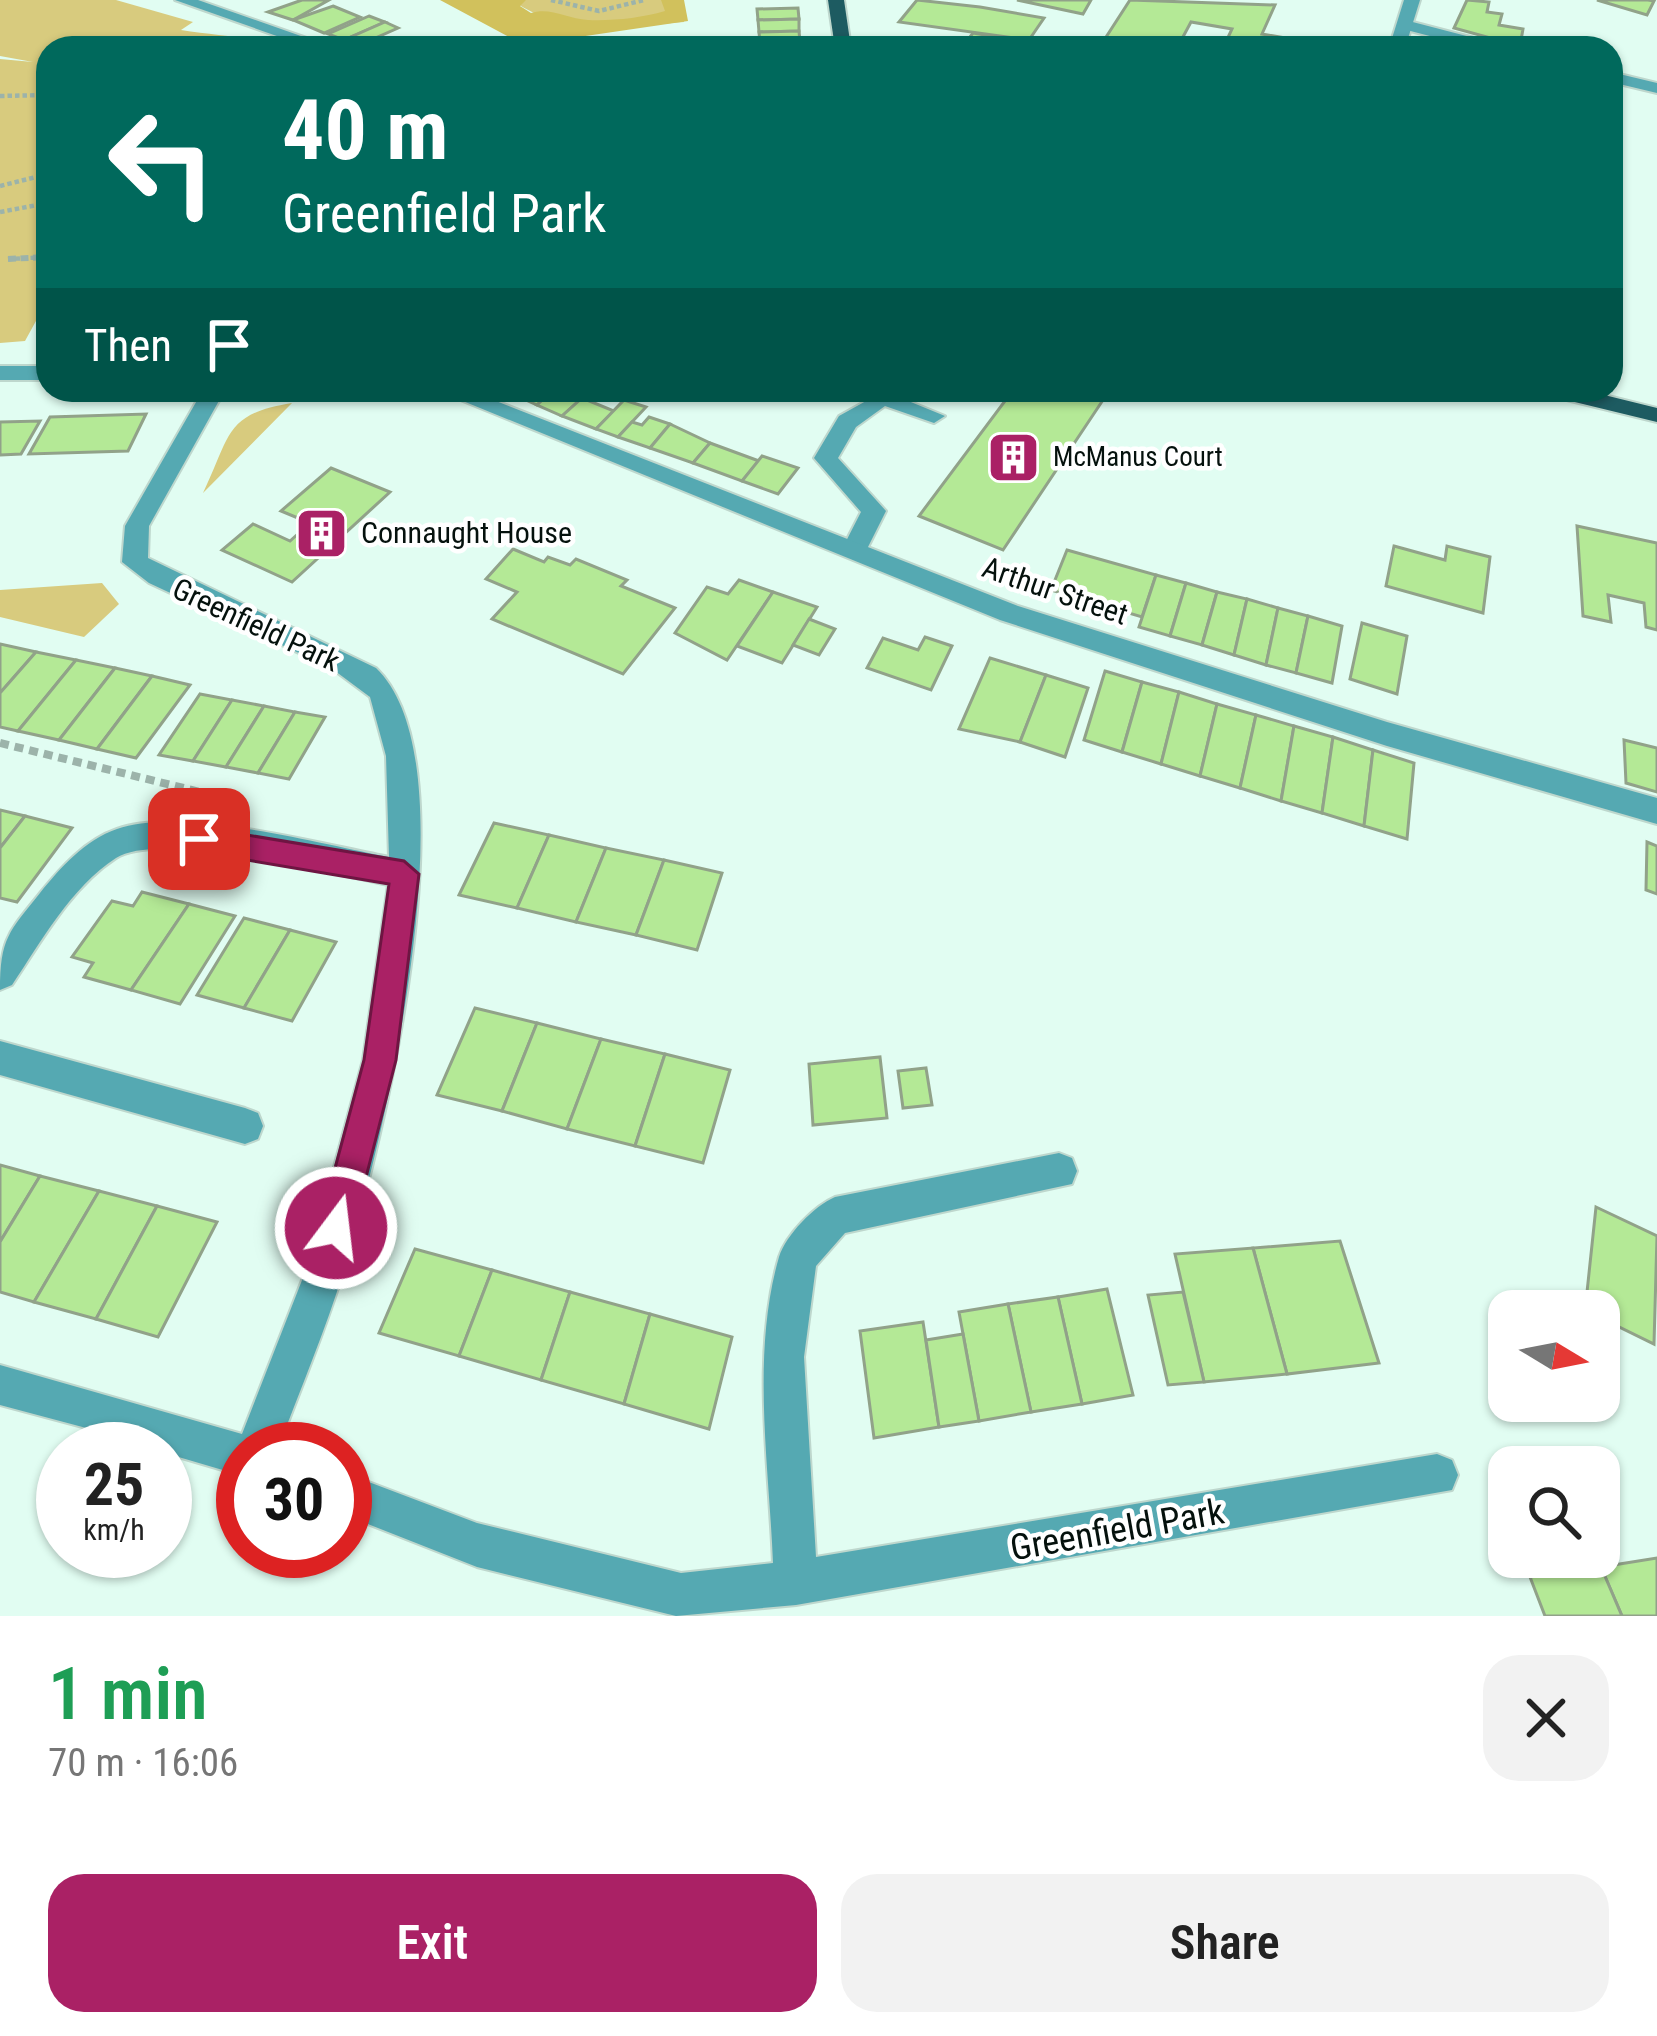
<!DOCTYPE html>
<meta charset="utf-8">
<style>
:root{--surface:#fff;--page:#f2f2f2;--text:#222;--muted:#767676;--accent:#aa2165}
body{margin:0;font-family:"Roboto Condensed",sans-serif;background:var(--page);color:var(--text);height:100vh;display:flex;flex-direction:column;font-size:45px;white-space:nowrap}
*{box-sizing:border-box;margin:0}
p{font-size:39px;color:var(--muted)}
.icon{flex:none;width:66px;height:66px;fill:none;stroke:currentColor;stroke-width:2;stroke-linecap:round;stroke-linejoin:round}
.map{position:relative;height:1616px;overflow:hidden}
.drawer{display:flex;flex-direction:column;background:var(--surface);flex:1}
.drawer>*{flex:none}
.banner{position:absolute;left:36px;top:36px;width:1587px;height:366px;border-radius:36px;box-shadow:0 3px 9px #0004;background:#00695c;color:#fff;overflow:hidden}
.needle{width:78px;rotate:100deg}
.buttons{position:absolute;left:1488px;top:1290px;display:grid;gap:24px}
.buttons a{display:grid;place-items:center;width:132px;height:132px;border-radius:24px;background:var(--surface);box-shadow:0 3px 9px #0004;font-size:60px}
.speed{position:absolute;left:36px;top:1422px;display:flex;gap:24px;font-size:60px;font-weight:700;text-align:center}
.speed>*{display:grid;place-content:center;width:156px;height:156px;border-radius:50%;background:var(--surface);box-shadow:0 3px 9px #0004;line-height:1}
.speed small{font-size:30px;font-weight:400}
.speed .limit{border:18px solid #d22;background:#fff;color:#111}
.pin{position:absolute;display:grid;place-items:center;width:102px;height:102px;color:#fff;margin:-51px;border-radius:24px;box-shadow:0 6px 18px #0006}
.me{position:absolute;width:132px;margin:-66px;rotate:15deg;stroke-linejoin:round;filter:drop-shadow(0 0 9px #0008)}
.turn{display:flex;align-items:center;gap:42px;height:252px;padding:0 48px;font-size:54px}
.turn .icon{width:156px;height:156px;stroke-width:2.5}
.turn b{display:block;font-size:84px;line-height:102px}
.then{display:flex;align-items:center;height:114px;padding:0 48px;background:#0003;gap:24px;font-size:45px}
.round{display:grid;place-items:center;flex:none;width:126px;height:126px;border-radius:36px;background:var(--page)}
.overview{display:flex;align-items:center;justify-content:space-between;height:204px;padding:0 48px}
h1{font-size:72px;font-weight:600;line-height:90px;color:#1e9e55}
.primary-button{display:flex;gap:24px;margin-top:auto;padding:24px 48px}
.primary-button a{flex:1;height:138px;border-radius:36px;background:var(--accent);color:#fff;font-size:48px;font-weight:600;line-height:138px;text-align:center}
.primary-button a+a{background:var(--page);color:var(--text)}
.map>svg:first-child{display:block}
</style>
<div class="map">
<svg width="1657" height="1616" viewBox="0 0 1657 1616">
<rect width="100%" height="100%" fill="#e1fdf2"/>
<g fill="#d8cb7e">
<path d="M0,0h116l77,22 -12,8c36,6 69,6 106,18h-239v251l-23,42 -25,2v-284l33,3 -33,-6z"/>
<path d="M512,0h169l3,22c-61,5 -119,16 -172,-22z"/>
<path d="M292,403l-89,90c28,-58 21,-79 89,-90z"/>
<polygon points="102,583 119,604 84,637 0,617 0,590"/>
</g>
<path fill="#d1c15c" d="M440,0h86l-6,6 11,7c20,-6 36,6 57,7 25,1 53,-2 77,-9l-4,-11h23l4,21 -164,24z"/>
<g fill="#b4e996" stroke="#91a289" stroke-width="3">
<polygon points="302,0 329,0 293,20 268,12"/>
<polygon points="917,0 980,7 1044,18 1029,40 899,22"/>
<polygon points="1017,0 1091,0 1083,14"/>
<polygon points="1130,0 1275,5 1262,34 1308,42 1306,48 1223,48 1232,29 1191,22 1177,48 1099,48"/>
<polygon points="1467,0 1489,2 1487,12 1502,14 1499,25 1523,29 1521,40 1513,39 1512,44 1454,28"/>
<polygon points="1597,0 1648,0 1654,1 1647,15"/>
<polygon points="333,6 360,17 324,33 293,20"/>
<polygon points="798,8 799,19 758,20 757,9"/>
<polygon points="369,16 385,22 344,40 328,34"/>
<polygon points="799,19 799,31 759,32 758,20"/>
<polygon points="385,22 398,28 357,46 344,40"/>
<polygon points="799,31 800,42 760,44 759,32"/>
<polygon points="973,33 1009,39 1005,45 1020,48 961,48"/>
<polygon points="504,390 553,390 537,405"/>
<polygon points="553,390 562,390 582,398 562,416 537,405"/>
<polygon points="989,390 1107,394 1003,550 919,516 1008,397"/>
<polygon points="582,398 614,411 596,429 562,416"/>
<polygon points="624,400 646,407 618,437 596,429"/>
<polygon points="146,414 128,451 29,454 50,417"/>
<polygon points="649,417 670,424 650,448 618,437 632,422 642,425"/>
<polygon points="40,421 21,454 0,455 0,422"/>
<polygon points="670,424 710,443 693,463 650,448"/>
<polygon points="710,443 759,461 742,481 693,463"/>
<polygon points="762,456 798,468 778,494 742,481"/>
<polygon points="331,468 390,492 292,582 222,550 253,524 290,541 310,523 281,511"/>
<polygon points="1577,526 1657,543 1657,630 1646,627 1644,603 1608,595 1611,622 1583,616"/>
<polygon points="1394,546 1445,560 1447,546 1490,557 1483,613 1386,586"/>
<polygon points="513,549 544,562 548,557 570,565 576,559 627,580 621,586 675,608 623,674 492,619 517,592 486,579"/>
<polygon points="1067,550 1156,575 1142,617 1051,590"/>
<polygon points="1156,575 1186,583 1170,636 1139,627"/>
<polygon points="739,580 773,592 727,660 675,633 707,587 728,594"/>
<polygon points="1186,583 1217,592 1202,645 1170,636"/>
<polygon points="773,592 817,607 782,663 737,646"/>
<polygon points="1217,592 1247,599 1234,655 1202,645"/>
<polygon points="1247,599 1278,608 1266,665 1234,655"/>
<polygon points="1278,608 1308,616 1296,673 1266,665"/>
<polygon points="1308,616 1342,626 1332,683 1296,673"/>
<polygon points="809,619 835,629 819,655 793,645"/>
<polygon points="1362,623 1407,636 1397,694 1350,679"/>
<polygon points="925,637 952,646 931,690 867,668 883,638 918,650"/>
<polygon points="0,644 36,652 0,693"/>
<polygon points="36,652 76,660 18,731 0,727 0,693"/>
<polygon points="990,658 1046,675 1020,742 959,729"/>
<polygon points="76,660 115,668 59,740 18,731"/>
<polygon points="115,668 152,676 97,749 59,740"/>
<polygon points="1105,671 1142,682 1122,752 1084,740"/>
<polygon points="1046,675 1088,688 1065,757 1020,742"/>
<polygon points="152,676 190,685 136,758 97,749"/>
<polygon points="1142,682 1179,692 1161,764 1122,752"/>
<polygon points="1179,692 1217,704 1200,776 1161,764"/>
<polygon points="200,694 232,700 193,761 159,755"/>
<polygon points="232,700 264,706 226,767 193,761"/>
<polygon points="1217,704 1256,715 1240,788 1200,776"/>
<polygon points="264,706 295,712 258,773 226,767"/>
<polygon points="295,712 325,717 289,779 258,773"/>
<polygon points="1256,715 1294,726 1281,801 1240,788"/>
<polygon points="1294,726 1333,737 1322,813 1281,801"/>
<polygon points="1333,737 1373,750 1364,826 1322,813"/>
<polygon points="1624,740 1657,748 1657,792 1626,783"/>
<polygon points="1373,750 1414,763 1407,839 1364,826"/>
<polygon points="0,810 25,816 0,848"/>
<polygon points="25,816 72,828 17,902 0,898 0,848"/>
<polygon points="494,823 549,835 517,908 459,895"/>
<polygon points="549,835 606,848 576,922 517,908"/>
<polygon points="1647,842 1657,846 1657,894 1646,890"/>
<polygon points="606,848 664,860 636,935 576,922"/>
<polygon points="664,860 722,873 697,950 636,935"/>
<polygon points="142,892 189,904 131,990 84,977 93,963 72,957 112,901 133,906"/>
<polygon points="189,904 235,916 180,1004 131,990"/>
<polygon points="244,918 290,930 244,1008 197,995"/>
<polygon points="290,930 336,942 292,1021 244,1008"/>
<polygon points="475,1008 537,1023 502,1111 437,1095"/>
<polygon points="537,1023 601,1039 567,1129 502,1111"/>
<polygon points="601,1039 665,1054 635,1146 567,1129"/>
<polygon points="665,1054 730,1070 703,1163 635,1146"/>
<polygon points="880,1057 887,1118 813,1125 809,1064"/>
<polygon points="926,1068 932,1105 903,1108 898,1071"/>
<polygon points="0,1165 40,1176 0,1242"/>
<polygon points="40,1176 99,1191 34,1302 0,1292 0,1242"/>
<polygon points="99,1191 157,1206 96,1319 34,1302"/>
<polygon points="157,1206 217,1222 158,1337 96,1319"/>
<polygon points="1596,1207 1657,1236 1654,1344 1599,1317 1599,1311 1585,1311"/>
<polygon points="1340,1241 1379,1363 1287,1374 1253,1248"/>
<polygon points="1253,1248 1287,1374 1204,1382 1175,1254"/>
<polygon points="415,1249 492,1270 459,1356 379,1333"/>
<polygon points="492,1270 570,1292 541,1380 459,1356"/>
<polygon points="1107,1289 1133,1395 1082,1404 1058,1297"/>
<polygon points="570,1292 650,1314 624,1404 541,1380"/>
<polygon points="1183,1292 1204,1382 1168,1385 1148,1295"/>
<polygon points="1058,1297 1082,1404 1031,1412 1008,1304"/>
<polygon points="1008,1304 1031,1412 979,1421 959,1312"/>
<polygon points="650,1314 732,1337 709,1429 624,1404"/>
<polygon points="923,1322 939,1427 874,1438 860,1331"/>
<polygon points="963,1334 979,1421 939,1427 926,1340"/>
<polygon points="1657,1558 1657,1616 1622,1616 1601,1567"/>
<polygon points="1601,1567 1622,1616 1545,1616 1530,1577"/>
</g>
<g fill="none" stroke-linecap="round" stroke-linejoin="round">
<defs>
<g id="lane">
<polygon points="1405,20 1501,45 1503,48 1476,48 1399,28 1399,22"/>
<polygon points="1611,72 1657,83 1657,93 1611,82"/>
<polygon points="884,391 945,416 934,423 885,406 856,427 838,458 886,511 863,557 854,560 841,551 861,512 814,458 839,416"/>
</g>
<g id="street">
<polygon points="175,0 198,0 335,48 311,48"/>
<polygon points="1404,0 1420,0 1405,48 1389,48"/>
<rect x="0" y="366" width="48" height="14"/>
<path d="M203,390h22l-76,136 -1,32 228,110c100,96 6,479 -32,601 -18,61 -44,120 -66,180h-35v27l-78,-23v-4l-165,-44v-40l242,69 64,-164 57,-210 25,-175c-54,-11 -228,-55 -272,-27 -45,29 -75,84 -104,127l-12,5c0,-52 9,-58 40,-97 21,-26 45,-53 77,-64 64,-23 204,15 272,28l-3,-101 -16,-59 -39,-29 -182,-85 -27,-21 3,-36z"/>
<polygon points="436,390 468,390 1018,606 1387,722 1657,798 1657,824 1387,746 1000,620"/>
<polygon points="0,1041 245,1108 258,1113 263,1126 258,1139 245,1144 0,1075"/>
<path d="M1059,1153l13,5 5,13 -5,13 -227,49 -29,33 -12,91 12,200 621,-103 15,6 6,15 -6,15 -656,115 -120,11 -199,-49 -132,-52v-42l132,50 204,50 92,-10c-4,-99 -22,-209 6,-306 7,-22 35,-51 56,-60z"/>
</g>
<g id="primary">
<polygon points="828,0 844,0 851,48 835,48"/>
<polygon points="1543,390 1584,390 1657,408 1657,422 1546,395"/>
</g>
</defs>
<use href="#lane" stroke="#bed7cd" stroke-width="4"/>
<use href="#street" stroke="#bed7cd" stroke-width="4"/>
<use href="#primary" stroke="#bed7cd" stroke-width="4"/>
<g stroke="#9cb3aa" stroke-width="4.5" stroke-dasharray="4.5 3" stroke-linecap="butt">
<polyline points="551,0 599,11 644,0"/>
<polyline points="0,96 48,95"/>
<polyline points="0,186 48,174"/>
<polyline points="0,212 48,203"/>
<polyline points="8,259 48,257"/>
</g>
<polyline stroke="#9cb3aa" stroke-width="6" stroke-dasharray="8 4.5" stroke-linecap="butt" points="8,259 48,257"/>
<polyline stroke="#9cb3aa" stroke-width="8" stroke-dasharray="9 6" stroke-linecap="butt" points="0,743 208,794"/>
<use href="#lane" fill="#55a9b2" fill-rule="evenodd"/>
<use href="#street" fill="#55a9b2" fill-rule="evenodd"/>
<use href="#primary" fill="#1d5b61" fill-rule="evenodd"/>
</g>
<polygon fill="#aa2165" stroke="#6e1542" stroke-width="3" points="199,827 404,861 419,874 396,1060 353,1228 348,1240 336,1245 324,1240 319,1228 364,1060 389,884 199,852 185,839"/>
<defs>
<symbol id="building-square" viewBox="-11 -11 22 22"><rect x="-9" y="-9" width="18" height="18" rx="4" fill="#aa2165" stroke="#fff"/><path d="M-4-6H4V6H1V3H-1V6H-4ZM-2.5-4.3h1.7v1.8h-1.7ZM.8-4.3h1.7v1.8H.8ZM-2.5-1h1.7V.8h-1.7ZM.8-1h1.7V.8H.8Z" fill="#fff"/></symbol>
</defs>
<g fill-rule="evenodd">
<use href="#building-square" x="984" y="428" width="59" height="59"/>
<use href="#building-square" x="292" y="504" width="59" height="59"/>
</g>
<g text-anchor="middle" stroke-width="9" stroke-linejoin="round" paint-order="stroke">
<g font-size="27" fill="#05110d" stroke="#fff" text-anchor="start">
<text x="1053" y="466">McManus Court</text>
</g>
<g font-size="30" fill="#05110d" stroke="#fff" text-anchor="start">
<text x="361" y="543">Connaught House</text>
</g>
<g font-size="30" fill="#05110d" stroke="#fff">
<text transform="translate(1055 591) rotate(19)" y="10">Arthur Street</text>
<text transform="translate(256 625) rotate(25)" y="10">Greenfield Park</text>
</g>
<g font-size="36" fill="#05110d" stroke="#fff">
<text transform="translate(1117 1529) rotate(-10)" y="13">Greenfield Park</text>
</g>
</g>
</svg>
<div class="buttons">
<a><svg class="needle" viewBox="-14 -14 28 28"><path d="M0-13l5 13h-10z" fill="#e53935"/><path d="M0 13l5-13h-10z" fill="#767676"/></svg></a>
<a><svg class="icon" aria-label="search" viewBox="0 0 24 24"><circle cx="10" cy="10" r="6"/><path d="M15 15l6 6"/></svg></a>
</div>
<div class="speed"><div>25<small>km/h</small></div><div class="limit">30</div></div>
<div class="pin" style="left:199px;top:839px;background:#d93025"><svg class="icon" aria-label="arrive" viewBox="0 0 24 24"><path d="M6 21V4h12l-3 4 3 4H6"/></svg></div>
<svg class="me" style="left:336px;top:1228px" viewBox="-20 -20 40 40"><circle r="17" fill="#aa2165" stroke="#fff" stroke-width="3"/><path d="M0-11L8 9 0 5-8 9z" fill="#fff"/></svg>
<div class="banner">
<div class="turn"><svg class="icon" aria-label="left" viewBox="0 0 24 24"><path d="M17 20v-9H6M10 6l-5 5 5 5"/></svg><div><b>40 m</b>Greenfield Park</div></div>
<div class="then">Then<svg class="icon" aria-label="arrive" viewBox="0 0 24 24"><path d="M6 21V4h12l-3 4 3 4H6"/></svg></div>
</div>
</div>
<section class="drawer">
<div class="overview"><div><h1>1 min</h1><p>70 m · 16:06</p></div><a class="round"><svg class="icon" aria-label="close" viewBox="0 0 24 24"><path d="M6 6l12 12M18 6L6 18"/></svg></a></div>
<div class="primary-button"><a>Exit</a><a>Share</a></div>
</section>
